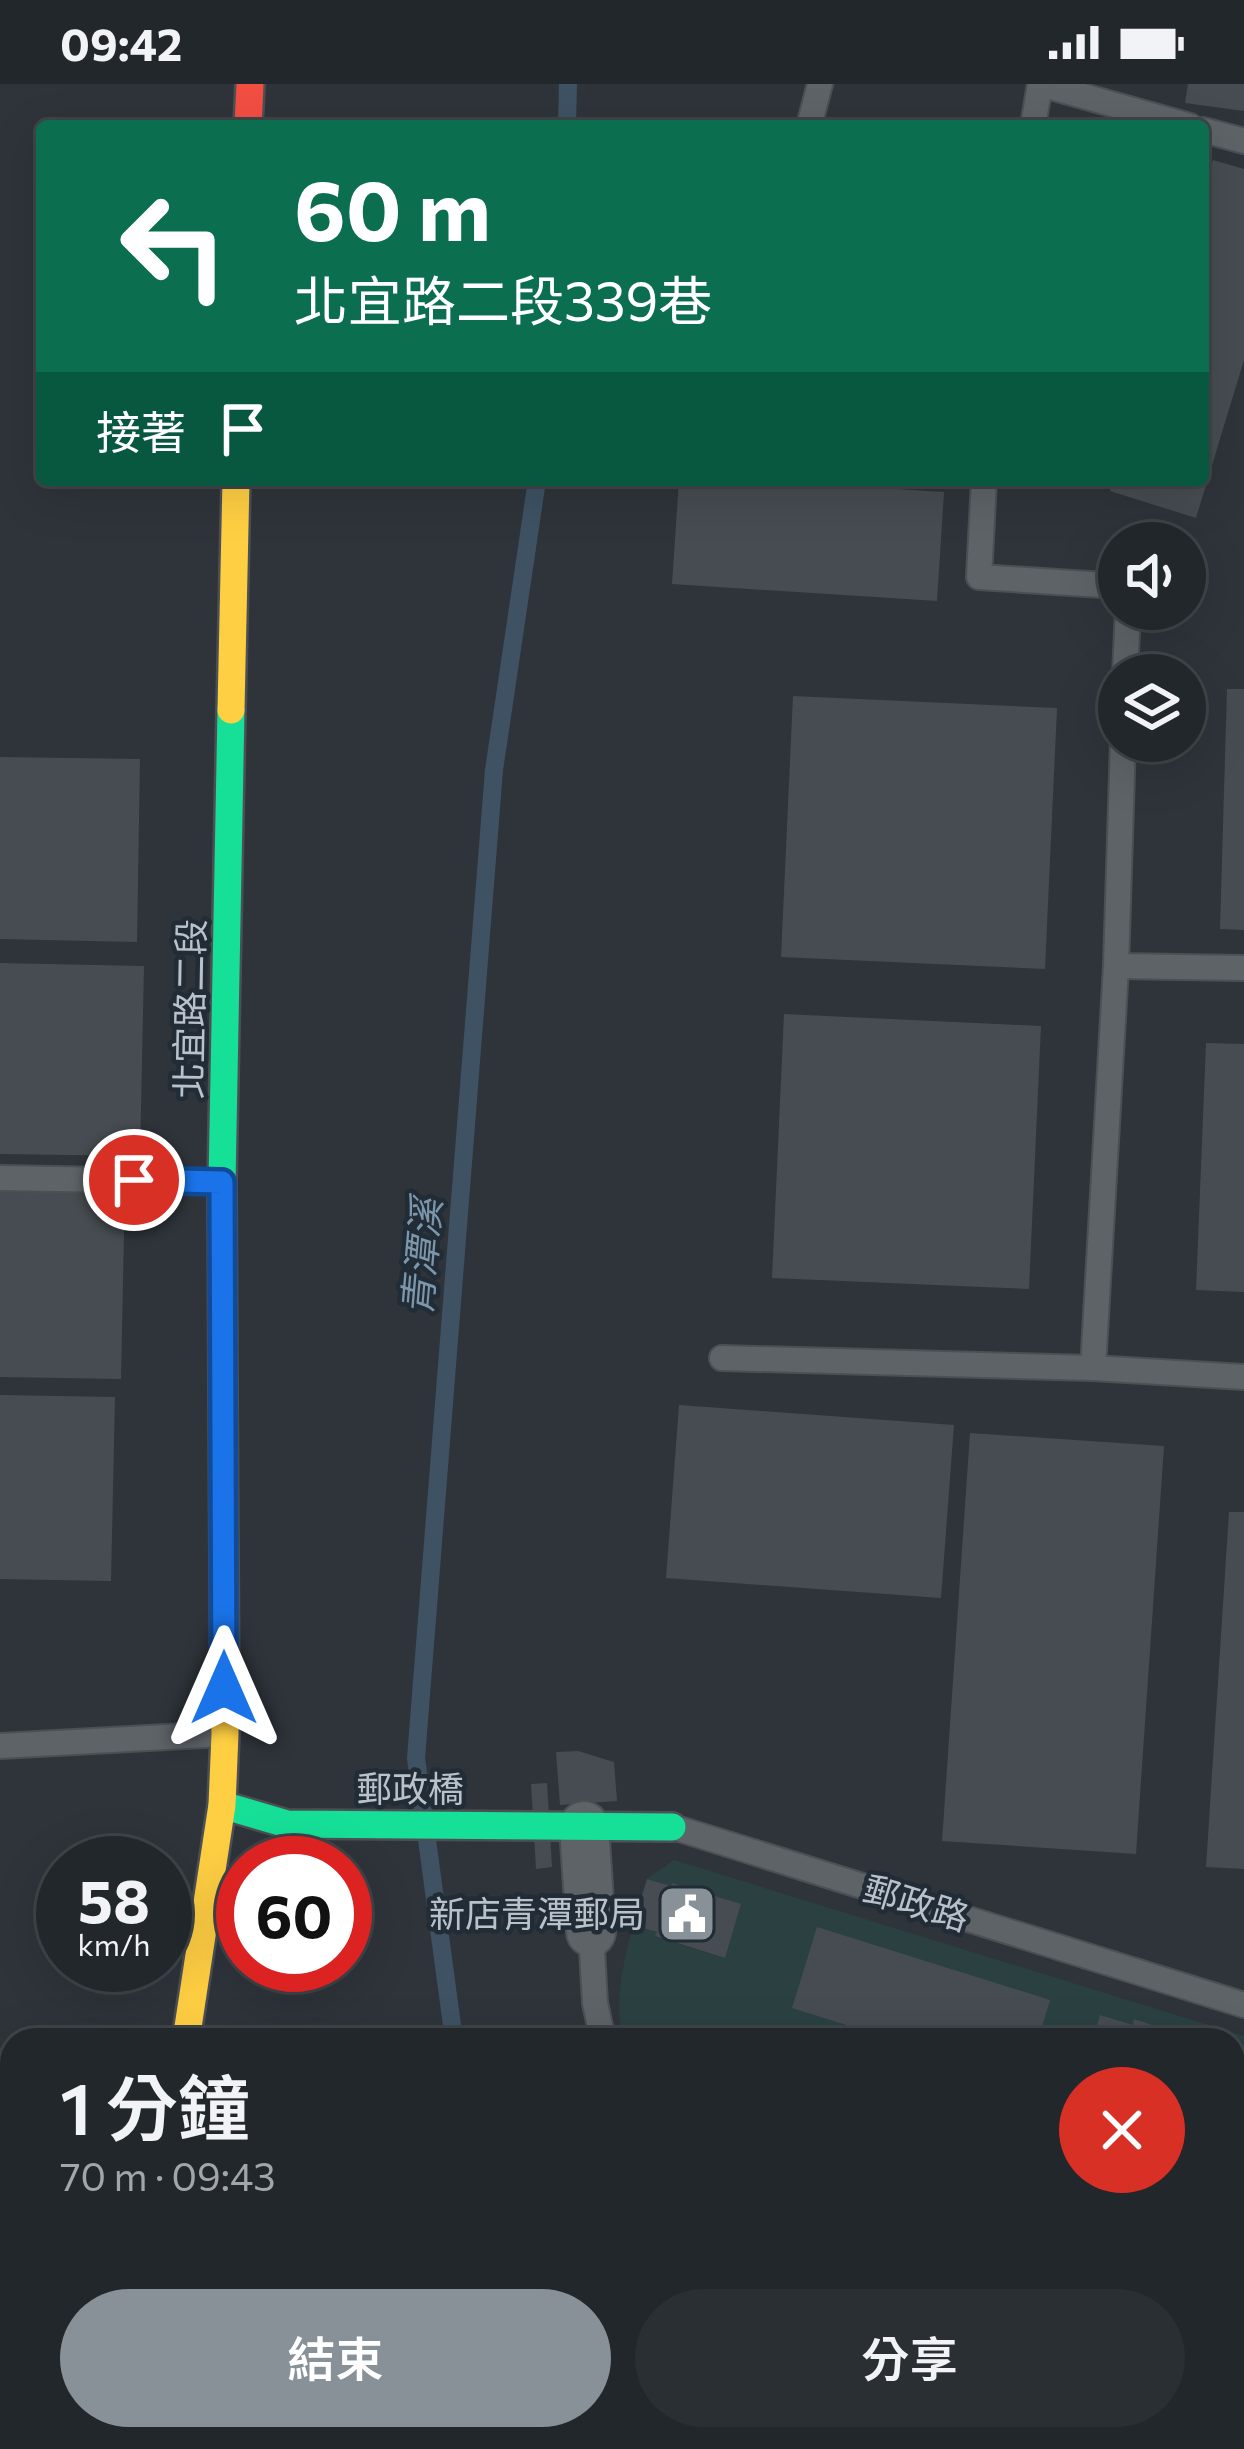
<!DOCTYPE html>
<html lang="zh-TW">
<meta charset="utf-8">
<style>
:root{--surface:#22272c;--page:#2a2f34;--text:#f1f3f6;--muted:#a2a5a9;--line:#3f4448;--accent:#889098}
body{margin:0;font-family:Commissioner,"Noto Sans TC",sans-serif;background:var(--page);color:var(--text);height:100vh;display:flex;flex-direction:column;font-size:45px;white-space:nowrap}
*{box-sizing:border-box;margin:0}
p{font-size:39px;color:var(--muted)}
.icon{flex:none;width:66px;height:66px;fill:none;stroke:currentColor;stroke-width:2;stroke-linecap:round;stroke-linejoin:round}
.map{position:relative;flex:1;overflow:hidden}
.drawer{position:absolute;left:0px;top:1944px;width:1245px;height:423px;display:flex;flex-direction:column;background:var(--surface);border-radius:36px 36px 0 0;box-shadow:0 12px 48px #0002,0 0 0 3px var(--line)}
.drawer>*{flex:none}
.hud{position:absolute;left:36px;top:36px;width:1173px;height:366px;border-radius:12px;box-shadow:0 12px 48px #0002,0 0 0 3px var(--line);background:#0b6e4f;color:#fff;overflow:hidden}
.buttons{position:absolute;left:1098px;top:438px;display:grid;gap:24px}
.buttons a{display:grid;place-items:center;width:108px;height:108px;border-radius:50%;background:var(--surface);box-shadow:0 12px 48px #0002,0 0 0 3px var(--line);font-size:60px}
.speed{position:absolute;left:36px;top:1752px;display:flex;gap:24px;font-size:60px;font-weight:700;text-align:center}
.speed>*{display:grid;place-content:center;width:156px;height:156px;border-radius:50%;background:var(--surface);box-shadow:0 12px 48px #0002,0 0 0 3px var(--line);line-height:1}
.speed small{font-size:30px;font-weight:400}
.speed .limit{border:18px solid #d22;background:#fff;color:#111}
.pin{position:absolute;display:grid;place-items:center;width:102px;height:102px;color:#fff;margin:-51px;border:6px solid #fff;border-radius:50%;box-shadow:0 3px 12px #0007}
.me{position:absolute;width:132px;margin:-66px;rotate:0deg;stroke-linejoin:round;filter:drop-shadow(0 0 9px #0008)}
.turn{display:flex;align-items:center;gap:42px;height:252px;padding:0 60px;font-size:54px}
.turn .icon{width:156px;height:156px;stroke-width:2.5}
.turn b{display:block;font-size:84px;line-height:102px}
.then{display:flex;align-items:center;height:114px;padding:0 60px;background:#0003;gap:24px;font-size:45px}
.round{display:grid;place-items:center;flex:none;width:126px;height:126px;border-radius:63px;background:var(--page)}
.overview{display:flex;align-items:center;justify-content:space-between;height:204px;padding:0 60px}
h1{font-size:72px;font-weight:600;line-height:90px}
.button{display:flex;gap:24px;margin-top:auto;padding:24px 60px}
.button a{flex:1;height:138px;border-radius:72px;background:var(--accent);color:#fff;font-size:48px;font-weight:600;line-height:138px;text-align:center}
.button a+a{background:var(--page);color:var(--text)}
.status{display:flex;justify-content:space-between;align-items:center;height:84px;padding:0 60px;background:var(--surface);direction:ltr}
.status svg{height:33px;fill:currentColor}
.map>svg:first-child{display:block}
</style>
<div class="status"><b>09:42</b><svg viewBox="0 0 49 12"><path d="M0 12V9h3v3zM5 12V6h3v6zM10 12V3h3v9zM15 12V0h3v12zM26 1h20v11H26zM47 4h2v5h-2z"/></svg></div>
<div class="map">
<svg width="1244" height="2365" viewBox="0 0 1244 2365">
<rect width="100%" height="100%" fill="#2e343a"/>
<g fill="#2b4141">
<path d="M674,1776l570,176v211l-11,-3v-204h-610c-9,-40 0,-76 10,-115l24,7 -1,5 68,21 17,-53 -68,-22 -2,3 -24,-7z"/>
<polygon points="1244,2167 1244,2352 1239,2365 1183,2365 1186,2355 1233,2355 1233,2202"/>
</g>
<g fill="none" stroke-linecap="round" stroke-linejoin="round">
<g stroke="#3e5264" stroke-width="18">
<polyline points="567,42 568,0"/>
<polyline points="454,1956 416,1674 494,686 537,396"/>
<polyline points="544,2355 547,2365"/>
</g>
</g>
<g fill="#464c51">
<polygon points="1188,0 1244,0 1244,27 1185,19"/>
<polygon points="1213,76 1244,85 1244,276 1196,434 1110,407 1113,396 1203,396 1203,94 1208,95"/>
<polygon points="679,396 749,396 944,408 937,517 672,500"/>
<polygon points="1227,605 1244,605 1244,846 1220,845"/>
<polygon points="793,612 1057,624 1045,885 781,873"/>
<polygon points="0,673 140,675 137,858 0,855"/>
<polygon points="0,879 144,882 140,1072 0,1070"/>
<polygon points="784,930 1041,942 1029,1205 772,1194"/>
<polygon points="1206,959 1244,960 1244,1208 1196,1206"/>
<polygon points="0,1097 125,1100 121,1295 0,1293"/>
<polygon points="0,1311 115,1313 111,1497 0,1495"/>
<polygon points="679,1321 954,1341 941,1514 666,1494"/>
<polygon points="970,1349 1164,1362 1136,1770 942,1757"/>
<polygon points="1229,1428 1244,1428 1244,1785 1206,1783"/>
<polygon points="578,1667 614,1678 617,1717 560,1721 556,1668"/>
<polygon points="547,1699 552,1783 536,1785 531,1700"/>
<polygon points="647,1795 671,1802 672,1799 741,1820 725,1874 655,1852 657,1848 633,1841"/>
<polygon points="817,1843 1050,1916 1038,1956 895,1956 792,1924"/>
<polygon points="1100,1931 1133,1941 1134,1935 1161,1944 1160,1950 1175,1956 1093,1956"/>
<polygon points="1233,1973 1244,1976 1244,2071 1233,2068"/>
<polygon points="1233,2160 1244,2163 1234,2199 1233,2199"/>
<polygon points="388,2355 460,2355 462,2365 352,2365"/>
<polygon points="821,2355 890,2355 888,2360 900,2364 818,2365"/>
<polygon points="934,2355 1028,2355 1025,2365 931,2365"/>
<polygon points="1073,2355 1186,2355 1183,2365 1070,2365"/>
</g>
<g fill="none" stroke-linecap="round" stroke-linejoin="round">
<defs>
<g id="lane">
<polyline points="1040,0 1190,42"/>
<polyline points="809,42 820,0"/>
<polyline points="1033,42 1040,0"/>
<polyline points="1203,46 1244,57"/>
<polyline points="984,396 979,493 1119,502"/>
<polyline points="1125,591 1128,525"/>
<polyline points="1123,657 1116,882 1093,1284 1244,1293"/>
<polyline points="1116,882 1244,884"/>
<polyline points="0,1094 220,1098"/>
<polyline points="722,1274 1093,1284"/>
<polyline points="0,1662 222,1650"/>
<polyline points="673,1743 1244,1921"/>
<polyline points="591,1848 595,1919 603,1956"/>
<polyline points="718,2355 722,2365"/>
</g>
<polyline id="street" points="584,1742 591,1848"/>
<g id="fast">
<polyline points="223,1306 222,1098 231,626"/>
<polyline points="222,1721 287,1740 672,1743"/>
</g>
<g id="slow">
<polyline points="231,626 236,396"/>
<polyline points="186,1956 222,1721 225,1650 223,1306"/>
</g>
<g id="jam">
<polyline points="248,42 250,0"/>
<polyline points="124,2365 126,2355"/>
</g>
</defs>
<use href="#lane" stroke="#4c5055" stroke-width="28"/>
<use href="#street" stroke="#4c5055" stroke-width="52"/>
<use href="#fast" stroke="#4c5055" stroke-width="32"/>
<use href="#slow" stroke="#4c5055" stroke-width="32"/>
<use href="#jam" stroke="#4c5055" stroke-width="32"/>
<use href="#lane" stroke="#5e6368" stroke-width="24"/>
<use href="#street" stroke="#5e6368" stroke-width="48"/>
<use href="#fast" stroke="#16e098" stroke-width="27"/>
<use href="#slow" stroke="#ffcf43" stroke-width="27"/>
<use href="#jam" stroke="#f24e42" stroke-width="27"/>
</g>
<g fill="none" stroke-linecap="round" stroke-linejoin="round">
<defs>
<polyline id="route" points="134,1096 222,1098 224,1604"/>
</defs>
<use href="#route" stroke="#114b97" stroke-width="30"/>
<use href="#route" stroke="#1a73e8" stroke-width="21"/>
</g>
<defs>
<symbol id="civic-square" viewBox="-11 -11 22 22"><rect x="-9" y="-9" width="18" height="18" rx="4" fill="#889098" stroke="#212c36"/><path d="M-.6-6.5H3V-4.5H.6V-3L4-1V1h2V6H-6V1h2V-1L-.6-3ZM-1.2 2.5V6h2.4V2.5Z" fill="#fff"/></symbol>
</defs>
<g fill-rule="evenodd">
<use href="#civic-square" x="654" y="1797" width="66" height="66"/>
</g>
<g text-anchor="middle" stroke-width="9" stroke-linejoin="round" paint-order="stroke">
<g font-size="36" fill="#b9c2ca" stroke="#212c36">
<text transform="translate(190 925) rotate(-89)" y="13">北宜路二段</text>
<text x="410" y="1718">郵政橋</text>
<text transform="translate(916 1819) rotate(17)" y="13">郵政路</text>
</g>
<g font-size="36" fill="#b9c2ca" stroke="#212c36" text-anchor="end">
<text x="645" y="1843">新店青潭郵局</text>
</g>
<g font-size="39" font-style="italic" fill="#7c96ab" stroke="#212c36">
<text transform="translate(422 1173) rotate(-85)" y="14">青潭溪</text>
</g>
</g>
</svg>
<div class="buttons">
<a><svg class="icon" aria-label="sound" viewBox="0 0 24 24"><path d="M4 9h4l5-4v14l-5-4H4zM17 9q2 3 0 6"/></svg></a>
<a><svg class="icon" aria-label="layers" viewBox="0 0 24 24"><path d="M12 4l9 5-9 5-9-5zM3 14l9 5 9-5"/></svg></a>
</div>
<div class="speed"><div>58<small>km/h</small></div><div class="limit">60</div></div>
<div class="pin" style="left:134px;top:1096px;background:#d93025"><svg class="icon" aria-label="arrive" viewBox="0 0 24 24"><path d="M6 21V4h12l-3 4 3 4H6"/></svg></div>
<svg class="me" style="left:224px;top:1604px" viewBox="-20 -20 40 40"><path d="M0-17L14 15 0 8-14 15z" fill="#1a73e8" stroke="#fff" stroke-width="4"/></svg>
<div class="hud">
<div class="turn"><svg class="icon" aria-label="left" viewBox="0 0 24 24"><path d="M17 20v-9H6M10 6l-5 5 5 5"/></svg><div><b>60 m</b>北宜路二段339巷</div></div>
<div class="then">接著<svg class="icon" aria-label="arrive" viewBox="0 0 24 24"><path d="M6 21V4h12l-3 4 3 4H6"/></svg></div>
</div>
<section class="drawer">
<div class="overview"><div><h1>1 分鐘</h1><p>70 m · 09:43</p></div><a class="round" style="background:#d93025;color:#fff"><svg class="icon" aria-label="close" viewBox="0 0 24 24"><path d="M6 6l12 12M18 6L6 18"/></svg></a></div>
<div class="button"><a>結束</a><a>分享</a></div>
</section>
</div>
